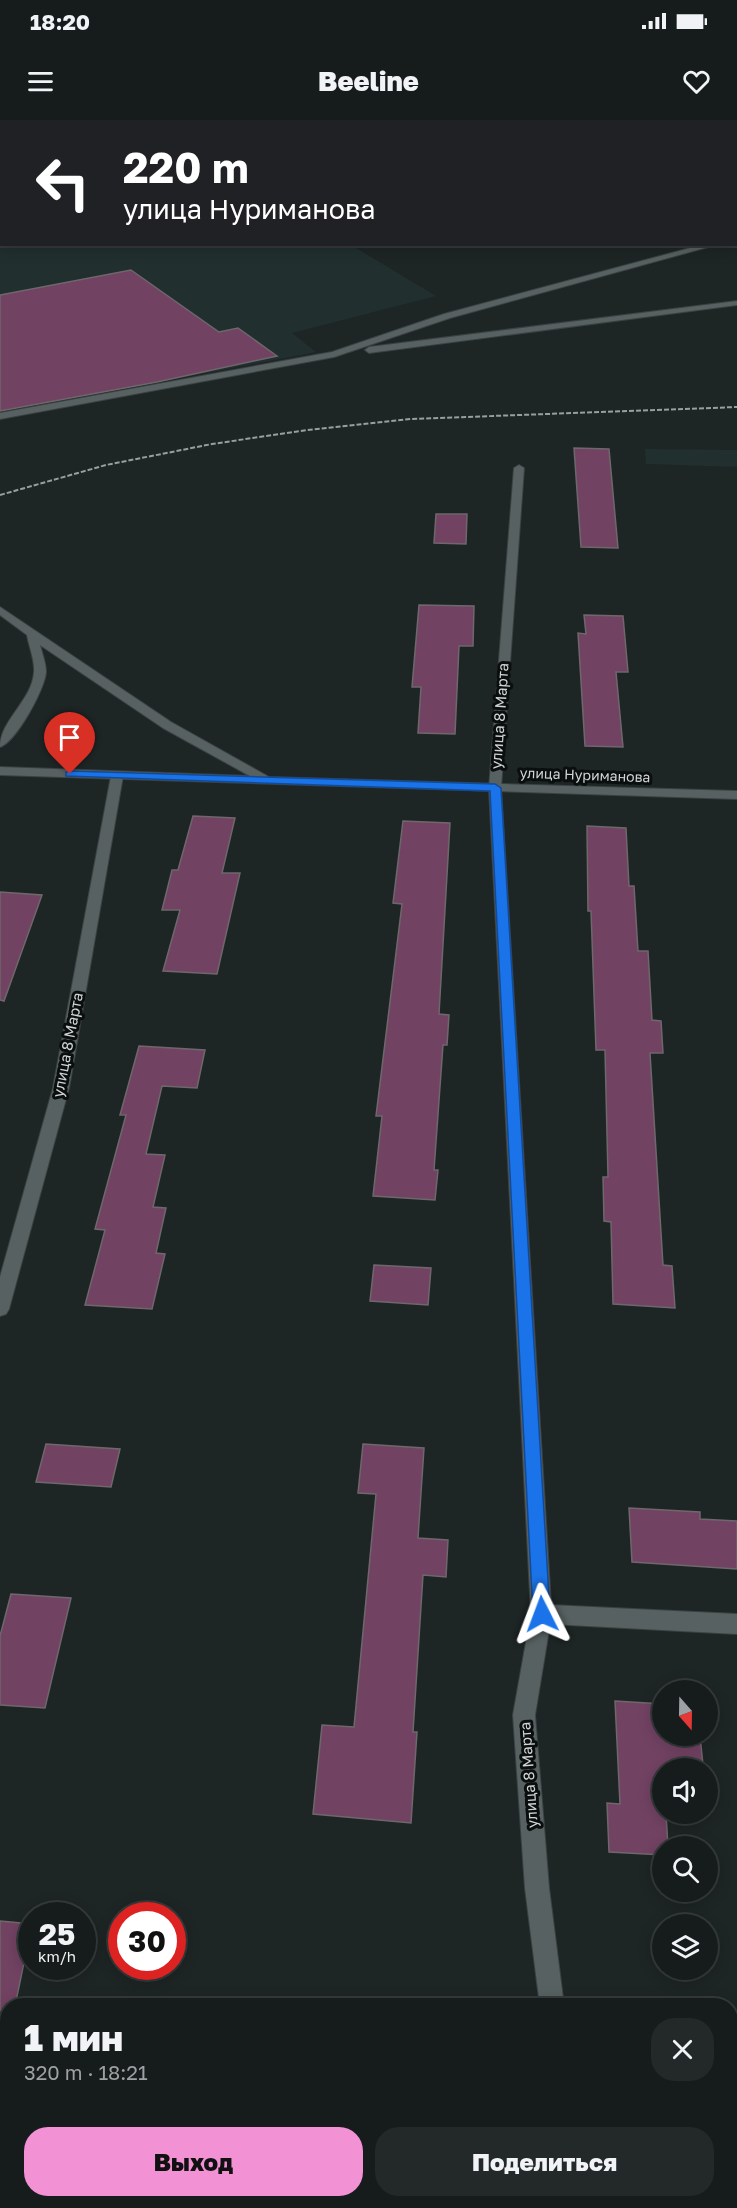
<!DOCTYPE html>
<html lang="ru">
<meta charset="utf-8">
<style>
:root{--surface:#161c1c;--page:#232929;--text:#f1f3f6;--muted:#9ea1a3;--line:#353a3b;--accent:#f391d5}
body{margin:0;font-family:"Golos Text",sans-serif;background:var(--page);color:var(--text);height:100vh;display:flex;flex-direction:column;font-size:22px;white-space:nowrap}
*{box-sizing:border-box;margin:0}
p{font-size:20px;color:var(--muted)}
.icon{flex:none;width:33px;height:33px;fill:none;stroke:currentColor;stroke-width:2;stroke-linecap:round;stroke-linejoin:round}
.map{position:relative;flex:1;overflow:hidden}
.side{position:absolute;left:0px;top:1878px;width:738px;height:210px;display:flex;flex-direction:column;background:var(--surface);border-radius:24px 24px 0 0;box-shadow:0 3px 15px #0003,0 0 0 2px var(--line)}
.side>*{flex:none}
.guide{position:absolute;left:0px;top:0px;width:738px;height:126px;box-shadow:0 3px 15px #0003,0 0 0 2px var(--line);background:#202124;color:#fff;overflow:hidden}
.needle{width:39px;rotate:160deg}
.tools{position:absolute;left:652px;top:1560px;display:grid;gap:12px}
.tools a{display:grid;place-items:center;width:66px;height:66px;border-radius:50%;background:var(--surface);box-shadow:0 3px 15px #0003,0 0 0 2px var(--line);font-size:30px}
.speed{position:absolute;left:18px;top:1782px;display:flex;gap:12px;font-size:30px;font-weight:700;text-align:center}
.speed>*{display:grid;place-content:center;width:78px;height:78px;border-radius:50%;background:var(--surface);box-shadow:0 3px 15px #0003,0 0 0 2px var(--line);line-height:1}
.speed small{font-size:15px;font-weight:400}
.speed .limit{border:9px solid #d22;background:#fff;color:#111}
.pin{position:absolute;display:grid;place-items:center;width:51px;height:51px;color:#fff;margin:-62px -26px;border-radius:50% 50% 50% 0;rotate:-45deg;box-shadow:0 0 6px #0007}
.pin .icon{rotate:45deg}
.me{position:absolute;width:66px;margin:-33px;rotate:357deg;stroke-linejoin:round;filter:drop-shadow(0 0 4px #0008)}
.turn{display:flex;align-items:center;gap:21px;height:126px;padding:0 24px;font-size:27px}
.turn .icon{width:78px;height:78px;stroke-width:2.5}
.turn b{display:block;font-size:42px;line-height:51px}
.round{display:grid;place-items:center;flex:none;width:63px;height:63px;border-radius:24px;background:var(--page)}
.headline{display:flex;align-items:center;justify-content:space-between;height:102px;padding:0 24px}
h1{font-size:36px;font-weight:800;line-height:45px}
.button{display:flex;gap:12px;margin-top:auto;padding:12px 24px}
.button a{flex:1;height:69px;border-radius:24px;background:var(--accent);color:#111;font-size:24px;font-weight:800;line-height:69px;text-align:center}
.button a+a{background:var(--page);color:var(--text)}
.status{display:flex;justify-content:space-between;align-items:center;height:42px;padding:0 30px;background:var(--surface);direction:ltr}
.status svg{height:16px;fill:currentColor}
header{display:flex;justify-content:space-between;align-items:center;height:78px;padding:0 24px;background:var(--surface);font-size:27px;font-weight:800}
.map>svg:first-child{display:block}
</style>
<div class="status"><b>18:20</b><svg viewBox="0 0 49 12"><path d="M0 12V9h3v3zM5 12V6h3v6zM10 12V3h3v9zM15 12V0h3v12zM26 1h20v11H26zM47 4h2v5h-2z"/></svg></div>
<header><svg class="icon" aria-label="menu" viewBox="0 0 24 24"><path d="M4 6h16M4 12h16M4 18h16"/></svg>Beeline<svg class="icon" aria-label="heart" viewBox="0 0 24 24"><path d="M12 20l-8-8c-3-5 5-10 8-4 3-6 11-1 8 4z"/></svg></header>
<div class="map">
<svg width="737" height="2088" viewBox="0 0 737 2088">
<rect width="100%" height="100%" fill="#1e2525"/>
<g fill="#212f2f">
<polygon points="0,115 2,124 351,125 436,176 292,213 316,232 0,293"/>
<polygon points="645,329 737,330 737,347 646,344"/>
</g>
<g fill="#724263" stroke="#6e676c" stroke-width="1.5">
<polygon points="131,150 219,212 238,208 277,236 157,262 0,291 0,175"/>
<polygon points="574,328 609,329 618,428 581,427"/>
<polygon points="436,394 467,394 466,424 434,423"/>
<polygon points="419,485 474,486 473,526 459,526 455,614 418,613 421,567 412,567"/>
<polygon points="584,495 623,496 628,552 616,552 623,627 585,626 578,513 586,514"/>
<polygon points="193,696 235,698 222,753 240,753 217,854 163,851 180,790 162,790 172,750 178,750"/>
<polygon points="403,701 450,703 439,894 449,895 447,925 443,925 434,1050 438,1050 435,1080 373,1076 382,996 376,996 402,784 393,783"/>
<polygon points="587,706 626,708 629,766 634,766 638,831 648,831 652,900 661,901 663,933 650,933 663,1145 672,1146 675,1188 613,1184 611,1102 604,1101 603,1057 608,1057 605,930 596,930 591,791 588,791"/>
<polygon points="0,772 42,775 4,881 0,880"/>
<polygon points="139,926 205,930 197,968 162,966 146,1034 165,1035 153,1087 166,1088 156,1133 165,1134 152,1189 85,1185 105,1110 95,1109 126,995 120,995"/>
<polygon points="374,1145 431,1148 428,1185 370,1181"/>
<polygon points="46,1324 120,1329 111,1367 36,1362"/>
<polygon points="363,1324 424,1328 418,1418 448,1420 446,1457 423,1455 413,1612 417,1612 411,1703 313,1694 322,1605 354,1607 376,1374 358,1373"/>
<polygon points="629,1388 700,1392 700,1399 737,1401 737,1449 632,1442"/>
<polygon points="11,1474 71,1478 45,1588 0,1585 0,1516"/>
<polygon points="615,1581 663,1584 663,1616 700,1616 703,1645 685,1644 685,1648 663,1648 663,1694 666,1694 668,1726 663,1726 663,1735 609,1732 607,1683 620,1684"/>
<polygon points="0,1801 32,1804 15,1886 8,1886 8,1892 0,1891"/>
</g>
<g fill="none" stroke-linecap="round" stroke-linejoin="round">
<defs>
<g id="service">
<polygon points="657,0 664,0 666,2 658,2"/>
<rect x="736" y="66" width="1" height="5"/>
<polygon points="0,85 2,85 0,90"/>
<rect x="736" y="88" width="1" height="4"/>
<rect x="736" y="117" width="1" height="4"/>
<polygon points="705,124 719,124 450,198 334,237 0,299 0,293 332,232 444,194"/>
<polygon points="737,181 737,185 369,233 365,230 369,227"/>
<polygon points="0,1999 8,2001 8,2027 0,2025"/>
<polygon points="310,2080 368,2080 371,2088 313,2088"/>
</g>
<g id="minor">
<polygon points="519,345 524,348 501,668 551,1485 737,1494 737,1514 550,1504 535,1595 549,1768 564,1886 540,1886 525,1768 513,1595 531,1494 489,668 514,348"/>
<polygon points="117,652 123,656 69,968 9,1189 6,1194 0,1196 0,1157 53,968 111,656"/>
<polygon points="564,2080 590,2080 591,2088 565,2088"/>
</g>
<path id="secondary" d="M0,487l171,115 98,55 468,14v8l-737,-24v-8l250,9 -87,-48 -123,-83c2,8 6,18 6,27 -1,17 -30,70 -46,75 0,-27 32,-46 34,-75 1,-12 -5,-25 -7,-37l-27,-20z"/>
</defs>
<use href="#service" stroke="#3b4241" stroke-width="2"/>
<use href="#minor" stroke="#3b4241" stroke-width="2"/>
<use href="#secondary" stroke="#3b4241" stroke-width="2"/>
<use href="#service" fill="#586161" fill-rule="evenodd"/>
<use href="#minor" fill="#586161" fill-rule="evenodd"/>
<use href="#secondary" fill="#586161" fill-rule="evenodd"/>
<polyline stroke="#999e9e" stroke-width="2" stroke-dasharray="5 2" stroke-linecap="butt" points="0,375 106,345 212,324 307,310 411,299 737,287"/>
</g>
<polygon fill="#1a73e8" stroke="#114b97" stroke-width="1.5" points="70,651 495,664 501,668 550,1494 548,1500 542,1502 535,1500 533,1494 490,671 66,656 66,652"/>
<g text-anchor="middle" stroke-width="6" stroke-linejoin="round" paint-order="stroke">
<g font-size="14" fill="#d0d5d4" stroke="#0a0e0e">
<text transform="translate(585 655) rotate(2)" y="5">улица Нуриманова</text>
</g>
<g font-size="15" fill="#d0d5d4" stroke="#0a0e0e">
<text transform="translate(500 596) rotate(-86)" y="5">улица 8 Марта</text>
<text transform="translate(68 925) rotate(-79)" y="5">улица 8 Марта</text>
<text transform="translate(529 1655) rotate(-94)" y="5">улица 8 Марта</text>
</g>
</g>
</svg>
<div class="tools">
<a><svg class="needle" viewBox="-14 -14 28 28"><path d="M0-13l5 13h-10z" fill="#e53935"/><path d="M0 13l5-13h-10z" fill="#9ea1a3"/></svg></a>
<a><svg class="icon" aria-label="sound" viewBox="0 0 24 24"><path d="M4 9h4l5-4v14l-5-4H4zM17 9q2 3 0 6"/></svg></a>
<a><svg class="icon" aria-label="search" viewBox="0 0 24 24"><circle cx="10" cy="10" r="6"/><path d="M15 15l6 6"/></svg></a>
<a><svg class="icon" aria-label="layers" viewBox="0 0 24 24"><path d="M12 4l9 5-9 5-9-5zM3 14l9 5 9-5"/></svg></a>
</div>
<div class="speed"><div>25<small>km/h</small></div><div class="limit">30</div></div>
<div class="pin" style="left:70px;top:654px;background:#d93025"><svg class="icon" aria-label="arrive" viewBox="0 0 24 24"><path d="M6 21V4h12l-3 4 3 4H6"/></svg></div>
<svg class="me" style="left:542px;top:1494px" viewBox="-20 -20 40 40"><path d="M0-17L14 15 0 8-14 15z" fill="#1a73e8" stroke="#fff" stroke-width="4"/></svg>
<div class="guide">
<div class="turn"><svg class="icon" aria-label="left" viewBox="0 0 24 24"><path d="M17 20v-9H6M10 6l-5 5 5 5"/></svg><div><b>220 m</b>улица Нуриманова</div></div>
</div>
<section class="side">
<div class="headline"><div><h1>1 мин</h1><p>320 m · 18:21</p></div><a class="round"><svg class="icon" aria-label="close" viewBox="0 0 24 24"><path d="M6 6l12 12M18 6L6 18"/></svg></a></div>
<div class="button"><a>Выход</a><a>Поделиться</a></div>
</section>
</div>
